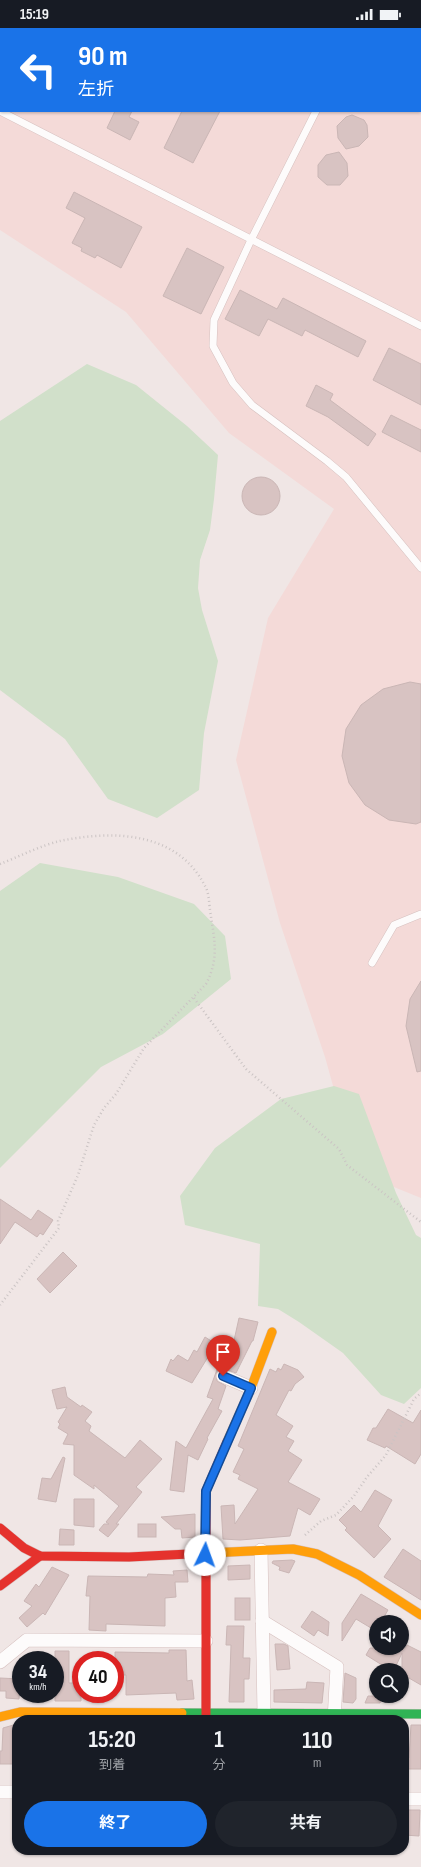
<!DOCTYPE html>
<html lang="ja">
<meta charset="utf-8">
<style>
:root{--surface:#171b24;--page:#20242c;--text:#f1f3f6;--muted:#9ea1a6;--accent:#1a73e8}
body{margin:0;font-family:"Sofia Sans Condensed","Noto Sans JP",sans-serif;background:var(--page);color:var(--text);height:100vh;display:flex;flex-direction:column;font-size:15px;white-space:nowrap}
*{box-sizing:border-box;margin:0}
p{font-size:13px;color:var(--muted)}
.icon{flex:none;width:22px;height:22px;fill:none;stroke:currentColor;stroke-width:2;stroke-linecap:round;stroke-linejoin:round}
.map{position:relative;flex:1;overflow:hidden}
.details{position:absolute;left:12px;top:1687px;width:397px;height:140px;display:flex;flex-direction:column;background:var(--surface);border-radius:16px;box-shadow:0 1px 3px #0004}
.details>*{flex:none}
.hud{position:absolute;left:0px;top:0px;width:421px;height:84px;box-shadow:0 1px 3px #0004;background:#1a73e8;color:#fff;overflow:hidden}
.fabs{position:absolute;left:369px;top:1587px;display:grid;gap:8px}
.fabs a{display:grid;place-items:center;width:40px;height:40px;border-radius:50%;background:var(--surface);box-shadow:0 1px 3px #0004;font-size:20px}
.speed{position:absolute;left:12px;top:1623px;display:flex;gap:8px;font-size:20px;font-weight:700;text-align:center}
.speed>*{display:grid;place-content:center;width:52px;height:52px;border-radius:50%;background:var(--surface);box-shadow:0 1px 3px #0004;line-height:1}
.speed small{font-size:10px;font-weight:400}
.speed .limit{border:6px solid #d22;background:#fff;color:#111}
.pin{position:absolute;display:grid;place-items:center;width:34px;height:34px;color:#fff;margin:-41px -17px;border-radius:50% 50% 50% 0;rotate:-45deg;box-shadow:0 0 4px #0007}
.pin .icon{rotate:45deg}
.me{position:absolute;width:44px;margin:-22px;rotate:3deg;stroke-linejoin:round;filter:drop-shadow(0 0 3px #0008)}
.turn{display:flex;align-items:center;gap:14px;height:84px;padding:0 12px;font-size:18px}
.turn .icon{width:52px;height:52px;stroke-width:2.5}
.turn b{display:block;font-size:28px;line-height:34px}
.eta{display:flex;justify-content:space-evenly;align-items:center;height:68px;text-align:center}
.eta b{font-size:24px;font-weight:700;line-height:28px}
.primary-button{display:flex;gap:8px;margin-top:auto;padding:8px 12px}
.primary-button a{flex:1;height:46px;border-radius:24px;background:var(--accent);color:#fff;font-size:16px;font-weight:700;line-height:46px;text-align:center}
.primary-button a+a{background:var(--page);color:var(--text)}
.status{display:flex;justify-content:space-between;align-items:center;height:28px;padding:0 20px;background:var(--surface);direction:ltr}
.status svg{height:11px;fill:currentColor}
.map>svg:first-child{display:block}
</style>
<div class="status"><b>15:19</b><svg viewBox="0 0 49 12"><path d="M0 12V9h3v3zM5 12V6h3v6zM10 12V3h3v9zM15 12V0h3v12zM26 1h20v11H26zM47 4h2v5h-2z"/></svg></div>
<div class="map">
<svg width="421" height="1839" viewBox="0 0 421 1839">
<rect width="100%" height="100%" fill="#f0e6e5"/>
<path fill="#f4dad8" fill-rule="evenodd" d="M0,0h421v1170l-64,-26 -32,-115 -45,-134 -44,-163 32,-142 66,-109 -105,-76 -103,-121 -126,-82zM1,1h419v82h-419z"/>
<g fill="#d1e0ca">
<polygon points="87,336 136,357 187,398 218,427 214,471 210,502 200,532 198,560 202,582 218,633 204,705 199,762 157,790 108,771 65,711 0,662 0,393"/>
<polygon points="40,835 118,849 194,876 225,908 231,951 163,1006 101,1039 0,1140 0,863"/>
<polygon points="334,1058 359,1066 396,1165 416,1207 421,1210 421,1360 404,1376 381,1367 343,1325 299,1294 278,1281 258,1278 260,1216 185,1197 180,1168 215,1120 281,1071"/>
</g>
<g fill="#d8c3c2" stroke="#cab6b5">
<polygon points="115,83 132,83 129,89 139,94 130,112 107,100"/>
<polygon points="182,83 220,83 193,135 164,120"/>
<polygon points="352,87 364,92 367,97 368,109 359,118 346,121 338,110 337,98 346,89"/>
<polygon points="339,124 347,135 348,148 340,157 327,157 318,149 318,137 326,127"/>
<polygon points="74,164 142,199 121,240 97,227 95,230 81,223 82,220 72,215 85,190 66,180"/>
<polygon points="187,220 224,239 201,286 163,268"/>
<polygon points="240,262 277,281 283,270 366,313 358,329 305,302 302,308 268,291 259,308 225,291"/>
<polygon points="389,320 421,336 421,377 373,352"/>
<polygon points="316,357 333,366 330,372 376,406 368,418 328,389 306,378"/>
<polygon points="391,387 421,402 421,424 382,404"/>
<circle cx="261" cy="468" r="19"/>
<polygon points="410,654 421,656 421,794 416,796 389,792 365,777 349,755 342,728 346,701 361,677 383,661"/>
<polygon points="421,953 421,1043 417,1044 406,998 410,971"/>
<polygon points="0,1171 31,1192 38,1182 53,1192 43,1207 40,1205 37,1209 15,1194 0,1216"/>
<polygon points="63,1224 77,1238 50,1265 37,1251"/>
<polygon points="239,1290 258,1294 253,1313 252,1313 236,1345 222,1340 216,1345 217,1353 226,1358 218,1381 222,1383 207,1410 208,1411 198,1432 188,1427 184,1464 170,1462 176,1413 186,1420 213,1371 207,1369 227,1314 233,1317"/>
<polygon points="205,1309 216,1316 192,1355 166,1343 171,1331 173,1333 178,1327 188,1333 194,1322 197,1324"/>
<polygon points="284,1336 298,1342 304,1349 295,1356 291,1363 289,1362 276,1387 293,1398 286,1409 294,1413 288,1423 302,1432 288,1454 320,1471 310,1487 298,1480 290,1508 240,1512 223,1511 221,1478 234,1477 235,1496 258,1461 238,1451 240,1447 233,1444 244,1421 238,1418 270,1341 276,1344 278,1340 281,1342"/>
<polygon points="65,1359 67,1369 81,1379 82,1377 92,1384 85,1393 91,1398 89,1403 125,1430 140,1412 162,1431 136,1459 142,1464 116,1496 119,1496 108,1509 99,1502 104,1496 109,1496 106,1494 119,1478 94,1457 94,1461 74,1447 74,1417 63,1416 68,1406 58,1400 60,1396 58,1394 67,1379 57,1381 52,1362"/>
<polygon points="388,1381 413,1395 421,1382 421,1426 415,1436 386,1418 385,1420 367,1412 373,1400 376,1400"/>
<polygon points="63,1429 65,1430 56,1474 38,1471 42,1450 51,1451"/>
<polygon points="375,1462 392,1472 378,1498 391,1511 374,1530 345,1502 347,1500 339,1492 354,1477 361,1484"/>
<polygon points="74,1471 94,1471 94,1499 74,1497"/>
<polygon points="195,1486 195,1509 182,1510 181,1501 175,1501 161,1489"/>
<rect x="138" y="1496" width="18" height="13"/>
<polygon points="60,1501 74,1502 74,1517 59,1517"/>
<polygon points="403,1521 421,1533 421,1572 384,1549"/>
<polygon points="273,1533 292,1532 295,1533 289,1545 279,1542 280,1539 272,1535"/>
<polygon points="250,1537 250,1551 228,1552 228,1538"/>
<polygon points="52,1539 69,1547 45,1587 43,1585 27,1599 19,1590 32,1578 24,1573 36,1556 39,1559"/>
<polygon points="187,1542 188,1554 175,1554 176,1569 165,1570 165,1598 106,1596 106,1603 89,1602 90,1568 86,1568 88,1548 147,1549 148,1546 174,1547 173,1543"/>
<polygon points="361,1566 388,1582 381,1594 376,1594 376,1603 356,1591 342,1613 342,1595"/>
<rect x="235" y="1570" width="15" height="22"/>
<polygon points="312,1583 329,1594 328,1608 318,1602 314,1608 301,1599"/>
<polygon points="227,1598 244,1598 243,1630 250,1630 249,1651 244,1651 244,1674 229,1674 231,1617 226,1617"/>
<polygon points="275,1616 284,1616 288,1618 290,1641 277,1642"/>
<polygon points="407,1617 421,1624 421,1657 402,1646 402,1625 394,1642 390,1642 366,1627 370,1620 405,1620"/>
<polygon points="169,1622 186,1622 187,1653 192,1652 194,1671 177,1672 176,1665 126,1667 126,1647 115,1647 115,1624 169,1625"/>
<polygon points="55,1623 69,1623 69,1655 81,1655 81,1673 55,1673"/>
<polygon points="345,1645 356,1650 356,1671 353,1675 343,1674"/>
<polygon points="0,1650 20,1651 19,1671 6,1670 6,1663 0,1663"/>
<polygon points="307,1654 324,1655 322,1675 274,1674 274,1662 306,1661"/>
<polygon points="368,1668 383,1668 380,1675 365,1675"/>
<polygon points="17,1696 17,1736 0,1736 0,1723 2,1723 3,1700"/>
<polygon points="411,1697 421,1697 421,1741 404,1741 404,1730 409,1730"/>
<polygon points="404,1782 420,1782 419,1808 404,1807"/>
</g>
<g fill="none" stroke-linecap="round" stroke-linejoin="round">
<defs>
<g id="lane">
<polyline points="406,0 408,1"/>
<polyline points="32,1 33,0"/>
<polyline points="357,1 358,0"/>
<polyline points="420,7 421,8"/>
<polyline points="0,67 1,64"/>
<polyline points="0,83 421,298"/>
<polyline points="316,83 251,212 214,292 213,318 233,355 252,377 327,433 346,449 421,540"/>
<polyline points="372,935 394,897 421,886"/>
</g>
<g id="street">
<polyline points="223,1348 251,1360"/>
<polyline points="261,1522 264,1685"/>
<polyline points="262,1593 337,1639 334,1692"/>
<polyline points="0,1634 27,1612 206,1613"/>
<polyline points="0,1764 17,1764"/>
<polyline points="404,1771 421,1771"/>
</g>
<polyline id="fast" points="182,1685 421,1686"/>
<g id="slow">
<polyline points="227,1414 251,1360 272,1304"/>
<polyline points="209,1525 293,1521 317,1526 359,1547 421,1587"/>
<polyline points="0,1689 20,1684 182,1685"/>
</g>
<g id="jam">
<polyline points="0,1500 24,1520 40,1528 129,1529 209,1525"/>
<polyline points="0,1558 40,1528"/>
<polyline points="206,1692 206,1463 227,1414"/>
</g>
</defs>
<use href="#lane" stroke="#d6c0bf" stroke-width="8"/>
<use href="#street" stroke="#d6c0bf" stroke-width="14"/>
<use href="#fast" stroke="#d6c0bf" stroke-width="10"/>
<use href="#slow" stroke="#d6c0bf" stroke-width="10"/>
<use href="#jam" stroke="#d6c0bf" stroke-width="10"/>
<g stroke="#cbc4c4" stroke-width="2.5" stroke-dasharray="1 3" stroke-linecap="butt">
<path d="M0,836c18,-7 42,-19 60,-23 53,-11 117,-10 145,45 4,6 4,17 5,24 4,29 10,47 -4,74l-62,64 -28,46 -12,14 -10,17 -16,50 -20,46 1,7 -59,77"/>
<polyline points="194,970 246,1041 339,1121 347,1137 421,1194"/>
<polyline points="305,1507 321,1493 336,1487 354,1468 367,1449 386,1427 414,1371 421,1365"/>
</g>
<use href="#lane" stroke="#fdfbfb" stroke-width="7"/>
<use href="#street" stroke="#fdfbfb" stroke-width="13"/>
<use href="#fast" stroke="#30b455" stroke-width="9"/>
<use href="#slow" stroke="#ff9f0a" stroke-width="9"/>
<use href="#jam" stroke="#e5322d" stroke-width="9"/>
</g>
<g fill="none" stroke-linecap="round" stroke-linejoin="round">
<defs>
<polyline id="route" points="205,1527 206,1463 251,1360 223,1348"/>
</defs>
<use href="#route" stroke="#114b97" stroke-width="10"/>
<use href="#route" stroke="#1a73e8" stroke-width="7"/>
</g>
</svg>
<div class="fabs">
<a><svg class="icon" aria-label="sound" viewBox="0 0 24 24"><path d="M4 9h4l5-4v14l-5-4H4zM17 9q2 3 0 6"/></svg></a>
<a><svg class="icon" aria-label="search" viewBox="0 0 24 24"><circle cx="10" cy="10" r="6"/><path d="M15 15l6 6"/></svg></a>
</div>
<div class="speed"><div>34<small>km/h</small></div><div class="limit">40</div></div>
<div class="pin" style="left:223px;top:1348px;background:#d93025"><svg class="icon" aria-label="arrive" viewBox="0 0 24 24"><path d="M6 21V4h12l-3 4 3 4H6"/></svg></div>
<svg class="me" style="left:205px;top:1527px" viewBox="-20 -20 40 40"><circle r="19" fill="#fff"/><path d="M0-13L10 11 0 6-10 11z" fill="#1a73e8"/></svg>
<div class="hud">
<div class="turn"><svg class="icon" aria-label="left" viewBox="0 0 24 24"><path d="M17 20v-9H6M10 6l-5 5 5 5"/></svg><div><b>90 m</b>左折</div></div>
</div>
<section class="details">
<div class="eta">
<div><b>15:20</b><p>到着</p></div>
<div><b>1</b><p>分</p></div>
<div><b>110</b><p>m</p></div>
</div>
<div class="primary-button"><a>終了</a><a>共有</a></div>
</section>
</div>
